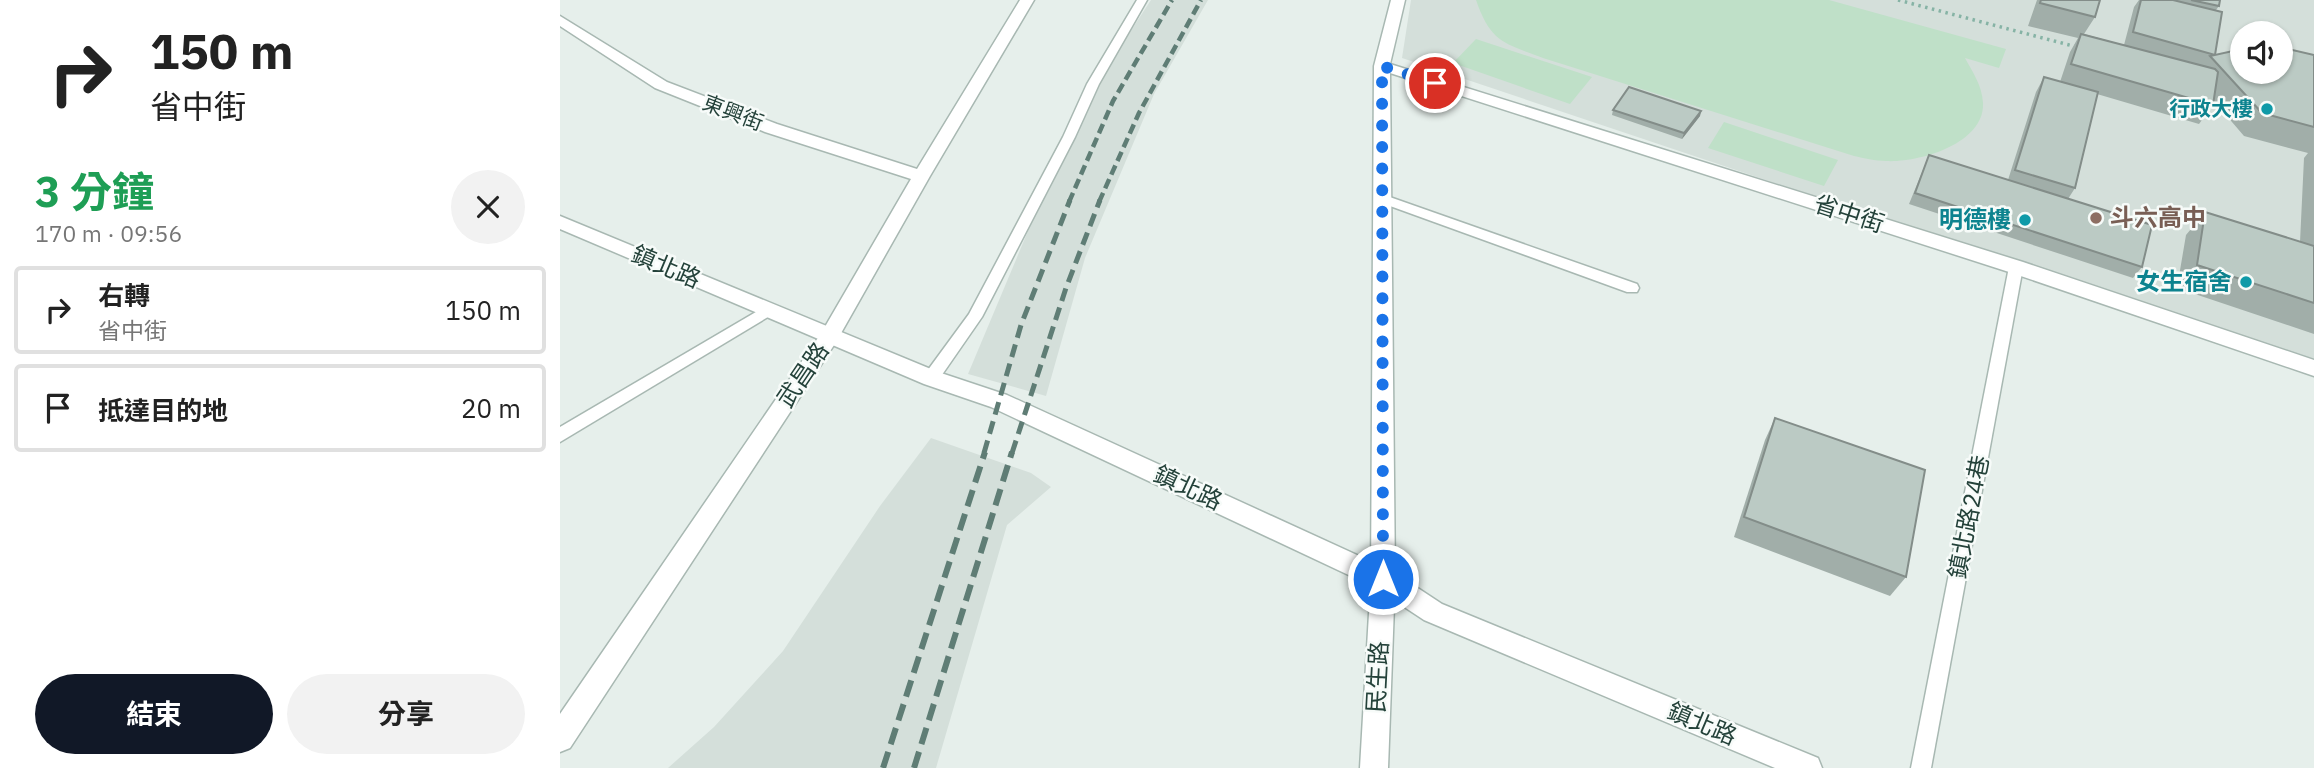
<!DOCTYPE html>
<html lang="zh-TW">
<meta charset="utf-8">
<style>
:root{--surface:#fff;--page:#f2f2f2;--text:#222;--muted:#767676;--line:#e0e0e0;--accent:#111827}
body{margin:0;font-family:"IBM Plex Sans","Noto Sans TC",sans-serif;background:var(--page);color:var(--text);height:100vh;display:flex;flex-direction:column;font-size:26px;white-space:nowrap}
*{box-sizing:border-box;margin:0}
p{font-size:23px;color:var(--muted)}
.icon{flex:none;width:38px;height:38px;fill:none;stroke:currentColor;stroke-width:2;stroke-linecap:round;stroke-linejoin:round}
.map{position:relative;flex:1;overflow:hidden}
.sheet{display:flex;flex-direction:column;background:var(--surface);width:560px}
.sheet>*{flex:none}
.top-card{background:#fff;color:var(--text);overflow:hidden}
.buttons{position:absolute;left:1670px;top:21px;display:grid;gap:14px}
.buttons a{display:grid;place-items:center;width:63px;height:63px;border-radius:50%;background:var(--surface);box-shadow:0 2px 5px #0004;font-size:35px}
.pin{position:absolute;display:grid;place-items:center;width:60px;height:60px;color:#fff;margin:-30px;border:4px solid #fff;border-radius:50%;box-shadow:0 2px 7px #0007}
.me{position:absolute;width:77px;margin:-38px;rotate:0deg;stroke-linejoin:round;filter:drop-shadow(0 0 5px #0008)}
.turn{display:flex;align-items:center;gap:24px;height:147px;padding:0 35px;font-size:32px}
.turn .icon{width:91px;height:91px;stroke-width:2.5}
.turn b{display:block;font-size:49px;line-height:60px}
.round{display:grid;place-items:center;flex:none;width:74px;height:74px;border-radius:37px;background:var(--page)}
.overview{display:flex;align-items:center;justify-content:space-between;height:119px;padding:0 35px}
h1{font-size:42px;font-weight:700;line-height:52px;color:#1e9e55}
.action{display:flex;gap:14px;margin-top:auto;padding:14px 35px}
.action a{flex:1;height:80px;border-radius:42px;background:var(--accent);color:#fff;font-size:28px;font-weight:700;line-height:80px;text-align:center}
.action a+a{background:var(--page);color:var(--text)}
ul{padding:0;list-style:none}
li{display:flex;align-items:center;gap:21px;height:88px;margin:0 14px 10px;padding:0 21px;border:4px solid var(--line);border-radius:7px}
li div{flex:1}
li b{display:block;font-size:26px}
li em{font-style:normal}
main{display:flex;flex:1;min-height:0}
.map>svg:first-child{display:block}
</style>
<main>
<section class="sheet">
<div class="top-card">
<div class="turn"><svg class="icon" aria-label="right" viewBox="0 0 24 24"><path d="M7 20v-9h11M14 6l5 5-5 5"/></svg><div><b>150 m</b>省中街</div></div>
</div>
<div class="overview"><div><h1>3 分鐘</h1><p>170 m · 09:56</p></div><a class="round"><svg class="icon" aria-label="close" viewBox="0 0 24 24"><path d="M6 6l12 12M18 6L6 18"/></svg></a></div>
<ul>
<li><svg class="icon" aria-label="right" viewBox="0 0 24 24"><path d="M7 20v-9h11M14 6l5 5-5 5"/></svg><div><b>右轉</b><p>省中街</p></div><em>150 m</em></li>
<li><svg class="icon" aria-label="arrive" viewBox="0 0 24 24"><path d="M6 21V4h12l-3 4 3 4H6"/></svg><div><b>抵達目的地</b></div><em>20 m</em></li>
</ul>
<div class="action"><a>結束</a><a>分享</a></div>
</section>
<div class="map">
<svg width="1754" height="768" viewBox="0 0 1754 768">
<rect width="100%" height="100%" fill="#e6efeb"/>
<g fill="#d4dfda" fill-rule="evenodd">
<polygon points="591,0 648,0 594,94 525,258 486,396 408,374 476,212 538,81"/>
<path d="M851,0h903v364l-912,-306zM1682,33h38v39h-38z"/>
<polygon points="371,438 471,473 491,487 447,525 376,768 108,768 154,727 223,651 320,506"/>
</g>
<g fill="#bfe0c8">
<path d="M916,0h353l177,49 -7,19 -34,-10c8,15 17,27 18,45 2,41 -65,60 -97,58 -11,0 -22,-3 -32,-5l-311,-98c-39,-15 -52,-15 -67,-58z"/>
<polygon points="916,39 1032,77 1010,104 893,63"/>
<polygon points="1164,122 1278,160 1264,186 1148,148"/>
</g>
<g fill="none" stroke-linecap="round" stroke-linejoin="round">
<defs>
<g id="service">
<polygon points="577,0 587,0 539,84 515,137 422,317 377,382 365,382 363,378 365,374 409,314 503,137 527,84"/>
<polygon points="824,195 1077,284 1079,288 1077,292 1067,292 819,202 819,196"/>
<polygon points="1456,262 1463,267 1371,768 1351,768 1449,267"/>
<polygon points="208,305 213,306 215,310 213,314 0,442 0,427"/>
</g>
<g id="minor">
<polygon points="460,0 474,0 370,176 276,342 10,748 0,752 0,714 262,332 351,179 205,132 95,88 0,26 0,16 107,82 217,124 357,169"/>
<polygon points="831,0 845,0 830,64 1463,262 1754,360 1754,376 1449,272 830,73 835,579 828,768 800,768 811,579 814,66"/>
</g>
<polygon id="tertiary" points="0,216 378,372 447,395 832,571 882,604 1258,758 1262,768 1215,768 864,620 814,587 431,407 364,384 0,229"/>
</defs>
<use href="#service" stroke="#a8b8b2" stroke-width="3"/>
<use href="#minor" stroke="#a8b8b2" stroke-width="3"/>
<use href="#tertiary" stroke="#a8b8b2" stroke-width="3"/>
<polyline stroke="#86b3a5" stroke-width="3.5" stroke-dasharray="2.5 4.5" stroke-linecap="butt" points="1338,0 1517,47"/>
<use href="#service" fill="#fff" fill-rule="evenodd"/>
<use href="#minor" fill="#fff" fill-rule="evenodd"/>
<use href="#tertiary" fill="#fff" fill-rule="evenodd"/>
<g stroke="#5f7d75" stroke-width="4.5" stroke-dasharray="10 5" stroke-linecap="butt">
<polyline points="509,202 553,101 612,0"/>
<polyline points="539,202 579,113 641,0"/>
</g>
<g stroke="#5f7d75" stroke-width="5" stroke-dasharray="13 7" stroke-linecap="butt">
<polyline points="424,453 461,325 510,200"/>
<polyline points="452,453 506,288 540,200"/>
</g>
<g stroke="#5f7d75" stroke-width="6" stroke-dasharray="17 8" stroke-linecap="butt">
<polyline points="323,768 425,452"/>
<polyline points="354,768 452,452"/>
</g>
</g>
<g fill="#a1aea9">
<polygon points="1477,0 1540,0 1535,17 1524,34 1564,45 1574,7 1579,0 1660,0 1659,6 1656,10 1655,55 1754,55 1754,334 1617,288 1626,235 1645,212 1740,242 1744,158 1748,153 1684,136 1654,101 1653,105 1639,124 1537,94 1515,188 1508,199 1582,267 1573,278 1349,204 1369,155 1448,180 1476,92 1484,77 1500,82 1510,52 1518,38 1468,26"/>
<polygon points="1053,110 1141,111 1140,116 1122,139 1052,115"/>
<polygon points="1215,418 1346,577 1330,596 1174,537 1205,440"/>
</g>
<polygon fill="#838d89" points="1141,111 1140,116 1122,139 1124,133"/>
<g fill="#bbcac4" stroke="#838d89" stroke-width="2">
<polygon points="1481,0 1540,0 1535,17 1480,3"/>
<polygon points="1581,0 1613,0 1662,12 1655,55 1573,32"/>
<polygon points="1631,0 1660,0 1659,6"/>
<polygon points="1521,34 1655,69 1658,72 1653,105 1511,64"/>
<polygon points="1720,47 1754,55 1754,127 1702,113 1650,56 1682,49 1682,72 1720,72"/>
<polygon points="1484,77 1538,92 1515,188 1455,170"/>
<polygon points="1069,87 1141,111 1124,133 1053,110"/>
<polygon points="1369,155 1592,225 1582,267 1355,193"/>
<polygon points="1645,212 1754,246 1754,303 1637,265"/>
<polygon points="1215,418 1365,470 1346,577 1184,517"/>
</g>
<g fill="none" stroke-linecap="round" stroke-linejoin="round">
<polyline stroke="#1a73e8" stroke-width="12" stroke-dasharray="0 21.6" points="823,579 822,66 875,83"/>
</g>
<g fill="#0f9aa8" stroke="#f7fbf9" stroke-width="2.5">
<circle cx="1707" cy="109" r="7"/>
<circle cx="1465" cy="220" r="7"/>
<circle cx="1686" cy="282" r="7"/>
</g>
<circle fill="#8d6e63" stroke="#f7fbf9" stroke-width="2.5" cx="1536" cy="218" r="7"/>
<g text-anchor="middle" stroke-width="5" stroke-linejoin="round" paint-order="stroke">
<g font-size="21" font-weight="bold" fill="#0d838f" stroke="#f7fbf9" text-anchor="end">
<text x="1693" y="116">行政大樓</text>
</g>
<g font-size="21" fill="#24423a" stroke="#f7fbf9">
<text transform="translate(173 113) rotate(21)" y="7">東興街</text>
</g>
<g font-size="24" fill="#24423a" stroke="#f7fbf9">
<text transform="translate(1289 214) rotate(18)" y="8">省中街</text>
<text transform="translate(106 267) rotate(23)" y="8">鎮北路</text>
<text transform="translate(243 375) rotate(-56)" y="8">武昌路</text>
<text transform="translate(628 488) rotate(25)" y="8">鎮北路</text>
<text transform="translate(1409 517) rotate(-79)" y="8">鎮北路24巷</text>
<text transform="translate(818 677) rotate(-87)" y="8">民生路</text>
<text transform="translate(1142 724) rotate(23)" y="8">鎮北路</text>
</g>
<g font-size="24" font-weight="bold" fill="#785e54" stroke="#f7fbf9" text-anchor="start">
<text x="1550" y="226">斗六高中</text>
</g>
<g font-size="24" font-weight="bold" fill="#0d838f" stroke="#f7fbf9" text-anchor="end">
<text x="1451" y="228">明德樓</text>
<text x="1672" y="290">女生宿舍</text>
</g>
</g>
</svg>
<div class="buttons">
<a><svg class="icon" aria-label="sound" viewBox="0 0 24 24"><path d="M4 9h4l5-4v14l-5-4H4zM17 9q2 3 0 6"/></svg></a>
</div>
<div class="pin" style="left:875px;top:83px;background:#d93025"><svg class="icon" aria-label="arrive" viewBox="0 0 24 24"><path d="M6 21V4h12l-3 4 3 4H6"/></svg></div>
<svg class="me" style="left:823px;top:579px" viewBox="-20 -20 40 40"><circle r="17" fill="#1a73e8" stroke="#fff" stroke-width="3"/><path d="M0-11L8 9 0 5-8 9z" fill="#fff"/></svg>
</div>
</main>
